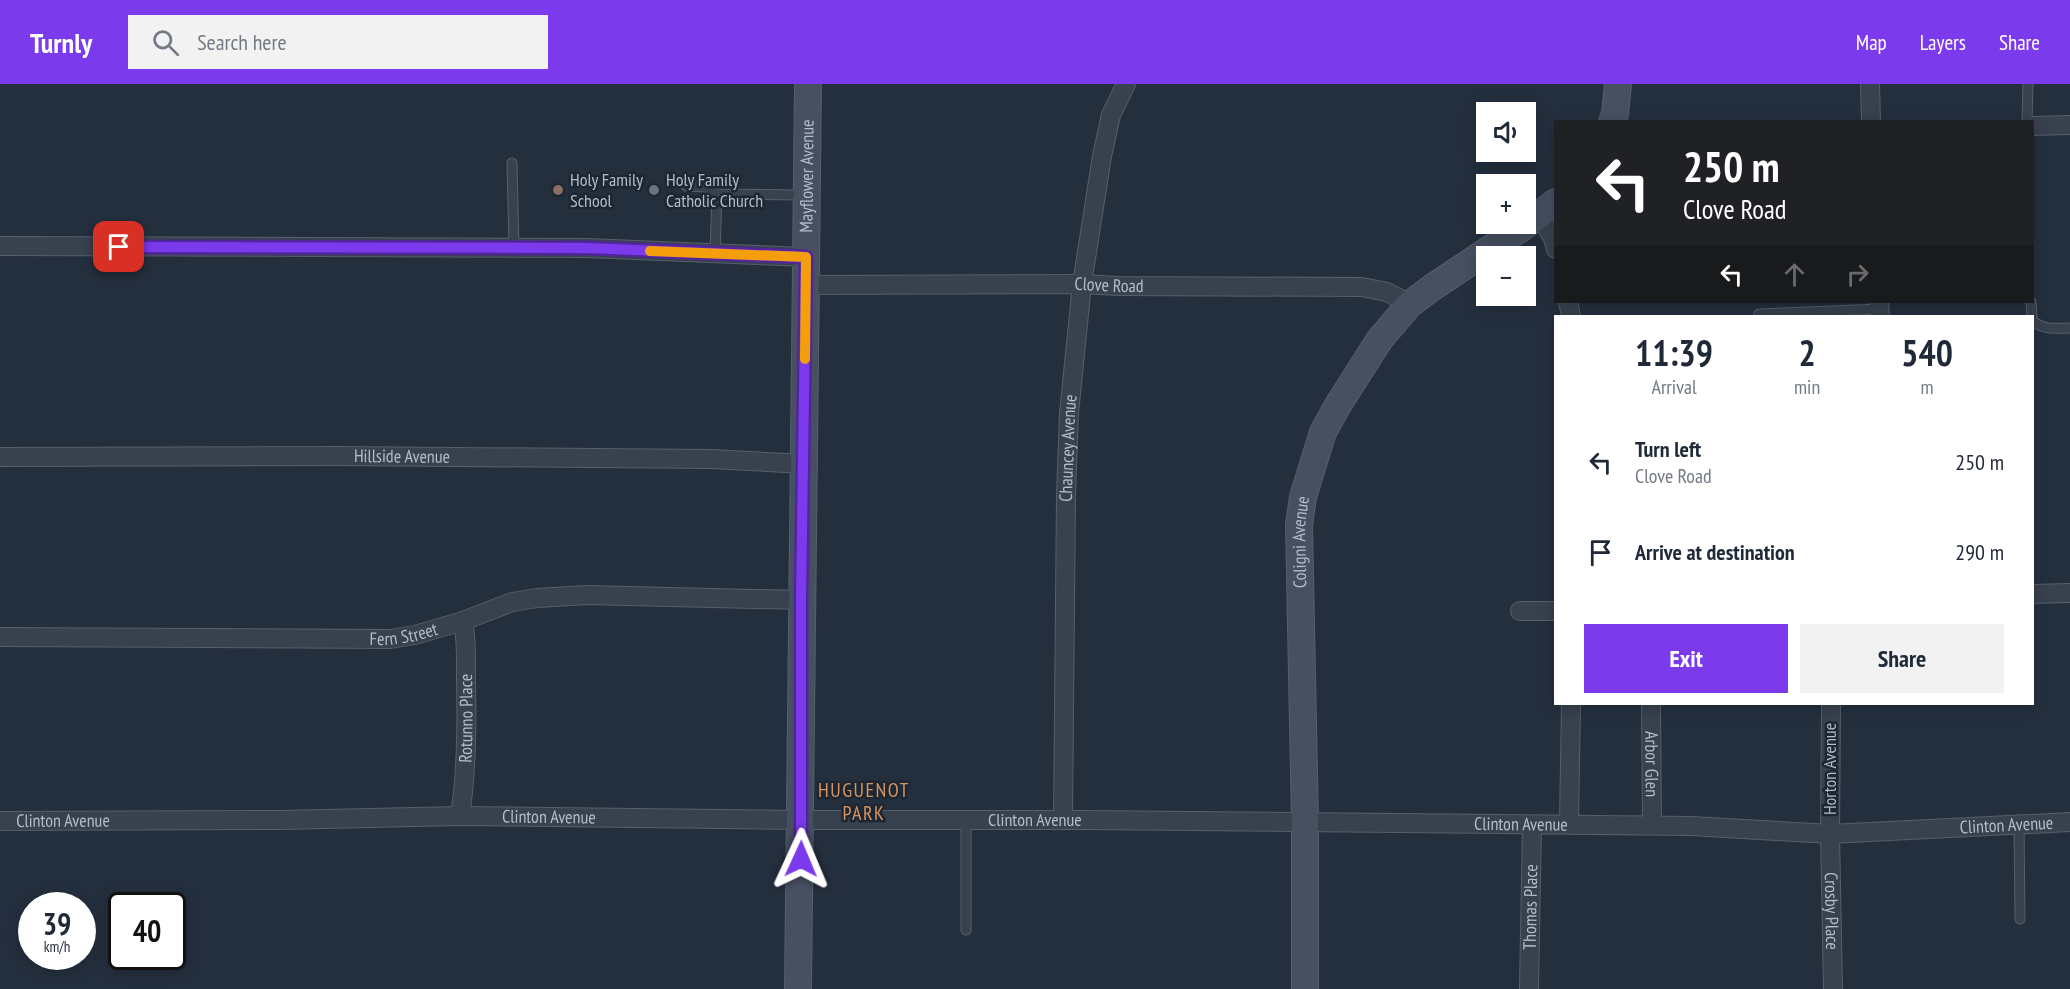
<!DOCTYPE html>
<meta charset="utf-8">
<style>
:root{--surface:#fff;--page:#f2f2f3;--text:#1f2937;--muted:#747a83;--accent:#7c3aed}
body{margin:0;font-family:"PT Sans Narrow",sans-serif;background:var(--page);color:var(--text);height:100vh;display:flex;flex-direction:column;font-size:22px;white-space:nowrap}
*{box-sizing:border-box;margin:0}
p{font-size:20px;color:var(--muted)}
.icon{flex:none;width:33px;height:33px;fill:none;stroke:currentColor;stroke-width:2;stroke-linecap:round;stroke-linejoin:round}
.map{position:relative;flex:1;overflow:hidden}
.drawer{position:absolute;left:1554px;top:231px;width:480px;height:390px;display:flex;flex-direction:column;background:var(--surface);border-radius:0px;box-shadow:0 3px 15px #0003}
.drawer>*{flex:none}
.hud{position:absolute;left:1554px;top:36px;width:480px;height:183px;border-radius:0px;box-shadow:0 3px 15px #0003;background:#202124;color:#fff;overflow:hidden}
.tools{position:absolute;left:1476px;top:18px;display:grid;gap:12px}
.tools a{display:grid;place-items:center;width:60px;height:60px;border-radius:0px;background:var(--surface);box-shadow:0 3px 15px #0003;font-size:30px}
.speed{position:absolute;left:18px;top:808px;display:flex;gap:12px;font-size:30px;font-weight:700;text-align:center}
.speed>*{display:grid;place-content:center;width:78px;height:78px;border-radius:50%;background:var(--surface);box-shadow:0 3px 15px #0003;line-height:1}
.speed small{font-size:15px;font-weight:400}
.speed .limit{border:3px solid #111;border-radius:9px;background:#fff;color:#111}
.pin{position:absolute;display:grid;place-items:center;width:51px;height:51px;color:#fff;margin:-26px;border-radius:12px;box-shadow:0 3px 9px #0006}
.me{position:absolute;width:66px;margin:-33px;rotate:1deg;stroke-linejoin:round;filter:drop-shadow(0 0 4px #0008)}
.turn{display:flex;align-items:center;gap:21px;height:126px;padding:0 30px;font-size:27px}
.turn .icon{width:78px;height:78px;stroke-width:2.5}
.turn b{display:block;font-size:42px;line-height:51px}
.lanes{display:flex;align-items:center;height:57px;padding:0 30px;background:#0003;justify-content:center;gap:30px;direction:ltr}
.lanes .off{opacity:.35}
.eta{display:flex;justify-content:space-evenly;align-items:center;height:102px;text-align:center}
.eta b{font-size:36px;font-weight:700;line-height:42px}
.cta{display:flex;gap:12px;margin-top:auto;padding:12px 30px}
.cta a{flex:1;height:69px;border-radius:0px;background:var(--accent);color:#fff;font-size:24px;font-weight:700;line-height:69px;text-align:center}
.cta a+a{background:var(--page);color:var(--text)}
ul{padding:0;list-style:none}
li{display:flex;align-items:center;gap:18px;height:90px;padding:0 30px}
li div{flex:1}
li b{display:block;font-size:22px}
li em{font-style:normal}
header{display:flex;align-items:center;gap:36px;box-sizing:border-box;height:84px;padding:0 30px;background:var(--accent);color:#fff}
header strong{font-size:28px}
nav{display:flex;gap:33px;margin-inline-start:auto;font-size:21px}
.search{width:420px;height:54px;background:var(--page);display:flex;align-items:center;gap:15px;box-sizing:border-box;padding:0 21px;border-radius:0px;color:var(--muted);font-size:22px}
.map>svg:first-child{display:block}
</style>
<header>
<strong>Turnly</strong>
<div class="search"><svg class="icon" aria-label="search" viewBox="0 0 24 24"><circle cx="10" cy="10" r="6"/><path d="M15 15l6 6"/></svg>Search here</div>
<nav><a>Map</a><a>Layers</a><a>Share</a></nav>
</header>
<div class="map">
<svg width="2070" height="905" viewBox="0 0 2070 905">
<rect width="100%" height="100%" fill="#242f3e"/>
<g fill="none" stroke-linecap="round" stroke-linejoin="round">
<defs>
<g id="lane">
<polyline points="2027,38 2028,0"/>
<polyline points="512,79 514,164"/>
<polyline points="686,102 705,103 717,110"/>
<polyline points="715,169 717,110 804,111"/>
<polyline points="2031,218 2032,232"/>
<polyline points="1759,230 1879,225"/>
<path d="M2032,236c11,11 24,8 38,8"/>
<polyline points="2019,741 2020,835"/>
<polyline points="966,846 966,735"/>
</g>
<g id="street">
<polyline points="1870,0 1871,38"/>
<polyline points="2032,42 2070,41"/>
<polyline points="1539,131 1553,154 1556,165"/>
<polyline points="0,162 587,164 806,173"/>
<path id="s1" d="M806,201l276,-1 36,2 244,1 25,5 23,12"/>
<polyline points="1568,218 1571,232"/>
<polyline points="1879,218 1880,232"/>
<path id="s2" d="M0,373l339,-1 372,3 93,5"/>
<polyline points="2032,510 2070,509"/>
<polyline points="1520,527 1556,527"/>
<path id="s3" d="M0,553l390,2 25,-4 48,-14 49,-19 25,-4 50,-3 214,5"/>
<path id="s4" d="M1651,620l1,121"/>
<path id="s5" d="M1831,620l-1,130 3,155"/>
<path id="s6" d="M460,732c7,-44 7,-90 6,-135 0,-20 1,-40 -3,-60"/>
<path id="s7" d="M1063,736l3,-325 3,-82 13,-129 20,-128 9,-41 15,-31"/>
<path id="s8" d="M0,737l280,-1 180,-4 341,4h285l605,6 139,8 240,-12"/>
<polyline points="1569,740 1571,620"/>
<path id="s9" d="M1529,905l3,-164"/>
</g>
<g id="secondary">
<polyline points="1612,38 1615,30 1618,0"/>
<path id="s10" d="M798,905l10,-905"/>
<path id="s11" d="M1305,905v-166l-6,-298 4,-28 20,-65 15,-27 42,-66 30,-35 23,-17 87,-58 36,-27"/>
</g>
</defs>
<use href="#lane" stroke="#565f6c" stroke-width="11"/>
<use href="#street" stroke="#565f6c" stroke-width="20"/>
<use href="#secondary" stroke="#565f6c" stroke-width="28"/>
<use href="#lane" stroke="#38414e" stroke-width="9"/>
<use href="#street" stroke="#38414e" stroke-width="18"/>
<use href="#secondary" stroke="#465061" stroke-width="26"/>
</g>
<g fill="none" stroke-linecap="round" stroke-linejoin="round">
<defs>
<polyline id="route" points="119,163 587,164 806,173 801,516 801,775"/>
</defs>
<use href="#route" stroke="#51269a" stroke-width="15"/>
<use href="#route" stroke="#7c3aed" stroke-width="10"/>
<polyline stroke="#f59e0b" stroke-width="10" points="650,167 806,173 805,275"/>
</g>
<circle fill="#8d6e63" stroke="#1d2633" stroke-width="2" cx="558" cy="106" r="6"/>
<circle fill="#6b7280" stroke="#1d2633" stroke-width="2" cx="654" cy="106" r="6"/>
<g text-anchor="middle" stroke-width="5" stroke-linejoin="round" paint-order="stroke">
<g font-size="18" fill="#b4bcc9" stroke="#1d2633">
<text dy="6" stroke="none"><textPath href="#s10" startOffset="813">Mayflower Avenue</textPath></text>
<text dy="6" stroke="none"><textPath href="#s1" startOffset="303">Clove Road</textPath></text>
<text dy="6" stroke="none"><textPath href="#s7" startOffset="372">Chauncey Avenue</textPath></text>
<text dy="6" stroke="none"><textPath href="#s2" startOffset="402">Hillside Avenue</textPath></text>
<text dy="6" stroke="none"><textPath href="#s11" startOffset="447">Coligni Avenue</textPath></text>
<text dy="6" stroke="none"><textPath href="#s3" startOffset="404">Fern Street</textPath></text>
<text dy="6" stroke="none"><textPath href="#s6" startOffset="98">Rotunno Place</textPath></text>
<text dy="6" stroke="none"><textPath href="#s4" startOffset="60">Arbor Glen</textPath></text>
<text transform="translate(1830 685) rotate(-90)" y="6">Horton Avenue</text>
<text dy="6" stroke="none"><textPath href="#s8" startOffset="549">Clinton Avenue</textPath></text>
<text dy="6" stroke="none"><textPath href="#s8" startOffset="1035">Clinton Avenue</textPath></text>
<text dy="6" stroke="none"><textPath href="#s8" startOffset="63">Clinton Avenue</textPath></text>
<text dy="6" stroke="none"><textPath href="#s8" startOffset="1521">Clinton Avenue</textPath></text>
<text dy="6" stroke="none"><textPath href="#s8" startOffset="2007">Clinton Avenue</textPath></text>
<text dy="6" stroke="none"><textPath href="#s9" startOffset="82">Thomas Place</textPath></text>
<text dy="6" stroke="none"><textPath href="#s5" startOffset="207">Crosby Place</textPath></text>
</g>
<g font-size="18" fill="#b4bcc9" stroke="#1d2633" text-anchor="start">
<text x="570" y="102">Holy Family<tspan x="570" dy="21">School</tspan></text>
<text x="666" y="102">Holy Family<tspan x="666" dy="21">Catholic Church</tspan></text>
</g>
<g font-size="20" letter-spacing="1.5" fill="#d59563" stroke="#1d2633">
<text x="864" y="713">HUGUENOT<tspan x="864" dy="23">PARK</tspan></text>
</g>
</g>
</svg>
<div class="tools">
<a><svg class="icon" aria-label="sound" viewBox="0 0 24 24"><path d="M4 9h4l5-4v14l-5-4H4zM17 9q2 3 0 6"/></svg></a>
<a>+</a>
<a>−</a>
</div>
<div class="speed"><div>39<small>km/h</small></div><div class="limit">40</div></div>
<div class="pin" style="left:119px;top:163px;background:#d93025"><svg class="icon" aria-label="arrive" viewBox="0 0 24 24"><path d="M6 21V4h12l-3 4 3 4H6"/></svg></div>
<svg class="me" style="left:801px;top:775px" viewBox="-20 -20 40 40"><path d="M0-17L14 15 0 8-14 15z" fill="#7c3aed" stroke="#fff" stroke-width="4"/></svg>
<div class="hud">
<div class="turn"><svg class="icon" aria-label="left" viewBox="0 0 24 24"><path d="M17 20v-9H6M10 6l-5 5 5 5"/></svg><div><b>250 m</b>Clove Road</div></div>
<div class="lanes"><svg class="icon" aria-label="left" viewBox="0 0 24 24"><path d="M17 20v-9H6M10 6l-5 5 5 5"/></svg><svg class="icon off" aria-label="ahead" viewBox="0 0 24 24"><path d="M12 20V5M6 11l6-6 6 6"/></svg><svg class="icon off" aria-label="right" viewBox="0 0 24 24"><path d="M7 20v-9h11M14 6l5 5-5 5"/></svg></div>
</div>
<section class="drawer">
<div class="eta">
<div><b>11:39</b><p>Arrival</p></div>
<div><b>2</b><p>min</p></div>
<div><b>540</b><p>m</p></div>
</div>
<ul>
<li><svg class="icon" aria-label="left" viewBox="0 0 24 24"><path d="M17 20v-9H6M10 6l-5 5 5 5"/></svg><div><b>Turn left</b><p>Clove Road</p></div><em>250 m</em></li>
<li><svg class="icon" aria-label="arrive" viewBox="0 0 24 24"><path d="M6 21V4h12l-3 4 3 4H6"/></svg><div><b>Arrive at destination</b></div><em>290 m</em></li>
</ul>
<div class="cta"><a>Exit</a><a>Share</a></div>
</section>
</div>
